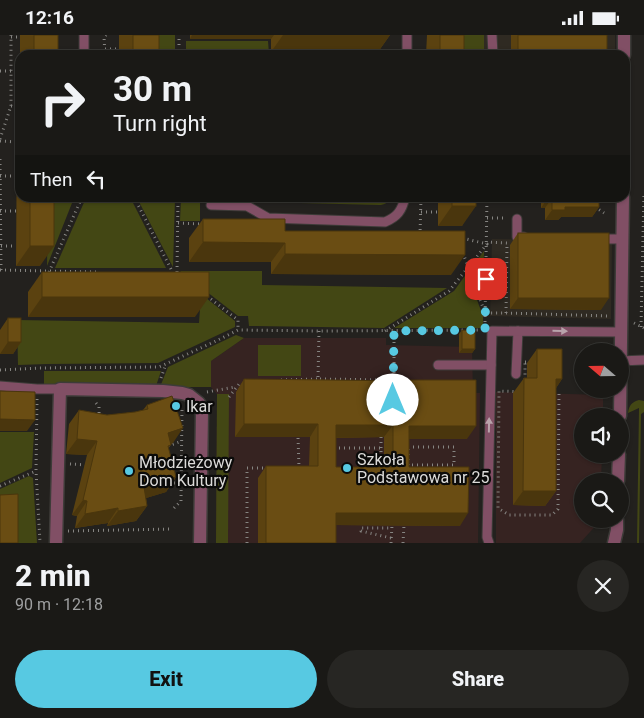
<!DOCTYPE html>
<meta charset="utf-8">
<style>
:root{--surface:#1a1916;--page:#272623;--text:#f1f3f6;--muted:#9fa0a1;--line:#383835;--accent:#57c9e2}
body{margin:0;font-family:Roboto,sans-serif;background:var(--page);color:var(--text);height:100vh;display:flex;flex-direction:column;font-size:19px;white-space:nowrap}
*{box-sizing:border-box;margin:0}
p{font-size:16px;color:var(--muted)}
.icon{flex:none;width:28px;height:28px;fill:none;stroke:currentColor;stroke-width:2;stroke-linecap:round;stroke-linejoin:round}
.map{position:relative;height:508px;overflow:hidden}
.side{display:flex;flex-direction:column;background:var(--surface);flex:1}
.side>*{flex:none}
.top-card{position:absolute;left:15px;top:15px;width:615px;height:152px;border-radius:15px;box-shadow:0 1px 4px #0004,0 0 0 1px var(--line);background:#1a1916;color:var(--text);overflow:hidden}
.needle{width:32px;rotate:290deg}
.fabs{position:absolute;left:574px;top:308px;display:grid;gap:10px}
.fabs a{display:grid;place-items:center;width:55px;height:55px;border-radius:50%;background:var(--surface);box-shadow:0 1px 4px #0004,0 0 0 1px var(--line);font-size:25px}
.pin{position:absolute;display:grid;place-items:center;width:42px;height:42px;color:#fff;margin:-21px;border-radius:10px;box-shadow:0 2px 8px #0006}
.me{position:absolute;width:55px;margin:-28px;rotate:0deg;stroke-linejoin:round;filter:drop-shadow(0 0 4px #0008)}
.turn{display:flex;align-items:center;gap:18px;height:105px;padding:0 15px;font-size:22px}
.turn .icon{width:65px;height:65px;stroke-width:2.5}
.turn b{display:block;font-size:35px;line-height:42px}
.then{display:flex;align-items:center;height:48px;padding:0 15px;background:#0003;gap:10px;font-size:19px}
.round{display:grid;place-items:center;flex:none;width:52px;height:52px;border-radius:26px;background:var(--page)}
.head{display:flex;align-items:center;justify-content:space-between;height:85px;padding:0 15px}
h1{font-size:30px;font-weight:800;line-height:38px}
.button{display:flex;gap:10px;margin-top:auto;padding:10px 15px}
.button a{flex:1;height:58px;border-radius:30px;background:var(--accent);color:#111;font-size:20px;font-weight:800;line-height:58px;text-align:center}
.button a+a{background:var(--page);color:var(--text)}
.status{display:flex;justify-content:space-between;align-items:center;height:35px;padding:0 25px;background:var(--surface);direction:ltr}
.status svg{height:14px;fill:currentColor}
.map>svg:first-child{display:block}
</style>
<div class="status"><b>12:16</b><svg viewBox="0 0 49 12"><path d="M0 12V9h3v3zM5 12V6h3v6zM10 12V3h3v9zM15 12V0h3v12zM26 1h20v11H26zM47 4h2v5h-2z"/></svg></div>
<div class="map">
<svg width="644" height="508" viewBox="0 0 644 508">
<rect width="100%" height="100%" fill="#23211e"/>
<g fill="#2f2a22">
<rect x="484" y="0" width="131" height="20"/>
<polygon points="492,204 612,206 611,284 490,281"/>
</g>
<g fill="#362321">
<polygon points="244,303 386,303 386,310 472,312 473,358 480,358 478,508 216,508 217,359 211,352 211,326"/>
<polygon points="496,357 603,360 603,381 582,381 582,419 602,419 601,446 582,446 582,484 600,484 600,486 580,508 496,508"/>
</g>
<g fill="#434714">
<rect x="150" y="0" width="25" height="20"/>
<rect x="461" y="0" width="23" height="20"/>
<polygon points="186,6 268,6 269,19 390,20 186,20"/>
<polygon points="130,162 166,233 55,233 86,163"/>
<polygon points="48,163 74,163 47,231"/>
<polygon points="137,163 175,163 173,232"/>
<polygon points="181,163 200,163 200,186 180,186"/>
<path d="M261,163v-1l128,1c-2,5 -4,7 -10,7l-118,-3z"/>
<polygon points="484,216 483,264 471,233"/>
<polygon points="180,236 262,236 262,250 447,253 384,293 249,291 248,281 238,281"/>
<polygon points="467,238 483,281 483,293 394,293 454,256"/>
<polygon points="201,259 235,286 235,292 158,328 47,329 18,330 17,285 199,288"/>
<polygon points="236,300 244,303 211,326 211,352 160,352 168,332"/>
<rect x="258" y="310" width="43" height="31"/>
<polygon points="44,336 161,336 156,351 44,350"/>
<polygon points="217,359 229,359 228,508 216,508"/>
<path d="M639,365l5,1v11l-3,2 -2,129h-2l2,-135 -11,5c1,-8 4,-11 11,-13z"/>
<polygon points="0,397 34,397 32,433 0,448"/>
<polygon points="29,441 33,443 37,508 6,508 0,476 0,454"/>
</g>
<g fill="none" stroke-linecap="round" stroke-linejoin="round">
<defs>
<g id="lane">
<polyline points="492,0 493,20"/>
<polyline points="84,20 84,0"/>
<polyline points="407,20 407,0"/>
<path d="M211,170l36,1 21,12 117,4c12,-5 17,-11 20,-25"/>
<polyline points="517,184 517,202 524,202"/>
<polyline points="597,204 622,204"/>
<polyline points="620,326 644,325"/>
<polyline points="438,330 491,330"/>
<polyline points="516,339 518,296"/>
<polyline points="0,351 37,354 60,354"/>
<polyline points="489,508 487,502 492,296 620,297"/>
</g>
<g id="street">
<polyline points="624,20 624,0"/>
<polyline points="620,381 623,162"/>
<polyline points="618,446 619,419"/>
<polyline points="56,508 60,354 163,356 182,358 189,360 199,368 202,377 200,508"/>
<polyline points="614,508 617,495 617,484"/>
</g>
</defs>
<use href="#lane" stroke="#3d3b38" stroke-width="11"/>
<use href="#street" stroke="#3d3b38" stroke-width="15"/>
<g stroke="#868582" stroke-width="3" stroke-dasharray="1 4" stroke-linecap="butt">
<polyline points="11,2 21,2"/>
<polyline points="105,14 119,14"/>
<polyline points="105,20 104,2 106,0"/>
<polyline points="179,20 179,0"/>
<polyline points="0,36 20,36"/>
<polyline points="11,71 20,71"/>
<polyline points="0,104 11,71 11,0"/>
<polyline points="0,106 17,107"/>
<polyline points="0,124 1,235"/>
<polyline points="0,141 17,141"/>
<polyline points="134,162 173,238 173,241"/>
<polyline points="487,163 541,164"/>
<polyline points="595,172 604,178"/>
<polyline points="0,176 16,176"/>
<polyline points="421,177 438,177"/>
<polyline points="487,183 506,183"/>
<polyline points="178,188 202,189"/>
<polyline points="420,200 421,162"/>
<polyline points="1,211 16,211"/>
<polyline points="463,218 485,278 506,278 507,208 487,207"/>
<polyline points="0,235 96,237"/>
<polyline points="49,237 82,162"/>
<polyline points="177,237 178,162"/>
<polyline points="207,261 238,285 238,295"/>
<polyline points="506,278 609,281"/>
<polyline points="485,287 487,162"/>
<polyline points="634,288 644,293"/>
<polyline points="641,292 644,157"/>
<polyline points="319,296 318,344 393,345"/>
<polyline points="385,296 449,256 487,209 462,203"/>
<polygon points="525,327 554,328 554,358 559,358 558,474 552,480 509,480 498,473 499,356 525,357"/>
<polyline points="0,335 39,333 159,332 216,306 238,295 319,296 481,295"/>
<polyline points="161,343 166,329"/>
<polyline points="281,345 318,344 318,346"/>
<polyline points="394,348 394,296"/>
<polyline points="207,357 235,352"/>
<polyline points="229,362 239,349 244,349"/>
<polyline points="37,364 36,436 40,507"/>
<polyline points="96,368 99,372 99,380"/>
<polyline points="381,402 381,413"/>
<polyline points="168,411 182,406"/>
<rect x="408" y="412" width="46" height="18"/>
<rect x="334" y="413" width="47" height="22"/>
<polyline points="70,429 87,430"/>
<polyline points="298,433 299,433 298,402"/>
<polyline points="171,445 172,448 181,448"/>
<polyline points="0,451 36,436"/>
<polyline points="174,473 181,466 182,372"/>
<polyline points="68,496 173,494"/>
<polyline points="391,503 361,496 361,493 392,493"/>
<polyline points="247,508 247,433 269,433"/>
<polyline points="391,508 392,490"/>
<polyline points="403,508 404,490"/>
</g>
<use href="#lane" stroke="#814f65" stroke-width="9"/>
<use href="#street" stroke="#814f65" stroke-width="12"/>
</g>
<g fill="#5b4210" fill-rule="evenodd">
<rect x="20" y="0" width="38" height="20"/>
<rect x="119" y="0" width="40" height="20"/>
<polygon points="190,0 390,0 378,17 271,17 271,4 190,4"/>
<polygon points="427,0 464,0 464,20 426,20"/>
<rect x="511" y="0" width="96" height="20"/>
<polygon points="20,81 20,162 54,162 40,231 16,231 17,85"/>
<polygon points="438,162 476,162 462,191 438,191"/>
<polygon points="541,162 602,162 600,165 599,165 599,172 592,182 561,182 558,185 545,185 545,173 541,173"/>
<polygon points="203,184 285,196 451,240 271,239 271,227 189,227 189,203"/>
<polygon points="518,198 601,275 510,274 510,210"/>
<polygon points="42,237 195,282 28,282 28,257"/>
<polygon points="8,283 21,307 13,319 0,319 0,295"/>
<polygon points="462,295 475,314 472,318 459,318 459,299"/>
<polygon points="537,314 562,344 556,353 556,456 545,471 513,470 513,358 524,343 527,343 527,328"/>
<path d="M244,344l165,2v-1l58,59h-58v28l51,59 -124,-1v18h-78v-65l8,-12h43l1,-29h-75l1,-45zM384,402v30h-48v-29z"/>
<polygon points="147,370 173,408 171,409 168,414 176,442 166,457 146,463 147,471 136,486 107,491 108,488 75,493 77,481 72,480 87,420 66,419 69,389 79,375 107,380 135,377 143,375"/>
</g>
<g fill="#4a360d">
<polygon points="192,0 274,0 271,4 190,4"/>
<polygon points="283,0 390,0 378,17 271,17"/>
<polygon points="548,163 552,163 545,173 541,173"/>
<polygon points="452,171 476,171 462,191 438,191"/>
<polygon points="565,172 599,172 592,182 561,182 558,185 545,185 552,175"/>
<polygon points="203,207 285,208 271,227 189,227"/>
<polygon points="30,211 54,211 40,231 16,231"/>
<polygon points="285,219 465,220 451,240 271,239"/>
<polygon points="42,262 209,262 195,282 28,282"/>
<polygon points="518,263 609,263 601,275 510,274"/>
<polygon points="8,307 21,307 13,319 0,319"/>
<polygon points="462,314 475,314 472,318 459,318"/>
<polygon points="556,344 562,344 552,359"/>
<polygon points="0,384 35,385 27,396 0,396"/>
<polygon points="244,389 318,389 310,402 235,402"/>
<polygon points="336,390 393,390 384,402 327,403"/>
<polygon points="409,391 476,391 467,404 400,404"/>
<polygon points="183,393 173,408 157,413 168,398"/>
<polygon points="77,404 97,406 87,420 66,419"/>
<polygon points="176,442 166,457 133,467 144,452"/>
<polygon points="523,456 556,456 545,471 513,470"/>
<polygon points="83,465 87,466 77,481 72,480"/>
<polygon points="147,471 136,486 107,491 118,476"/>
<polygon points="118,473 108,488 75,493 85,479"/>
<polygon points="336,478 468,478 460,491 327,490"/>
</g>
<g fill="#6a4d13" stroke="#4a360d" fill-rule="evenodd">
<rect x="34" y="0" width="24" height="20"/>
<rect x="133" y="0" width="26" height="20"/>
<rect x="440" y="0" width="24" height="20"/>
<rect x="518" y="0" width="89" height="20"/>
<rect x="30" y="162" width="24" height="49"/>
<rect x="452" y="162" width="24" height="9"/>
<polygon points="548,162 599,162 599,172 565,172 565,175 552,175 552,163"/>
<polygon points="203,184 285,184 285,196 465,196 465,220 285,219 285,208 203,207"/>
<rect x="518" y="198" width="91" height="65"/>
<rect x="42" y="237" width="167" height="25"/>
<rect x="8" y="283" width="13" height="24"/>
<polygon points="462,295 475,296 475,314 462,314"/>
<polygon points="537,314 562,314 562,344 556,344 556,456 523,456 524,343 537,343"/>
<path d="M244,344l165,2v-1h67v46h-67v41h60l-1,46h-132v30h-70v-77h52v-42h-74zM336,390h57v42h-57z"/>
<polygon points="0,356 35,357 35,385 0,384"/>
<polygon points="172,361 183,393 168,398 171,410 168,411 176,442 144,452 147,471 118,476 118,473 85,479 87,466 83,465 97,406 77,404 79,375 107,380 135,377 148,374 147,370"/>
<polygon points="18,459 18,508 0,508 0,460"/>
</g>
<defs><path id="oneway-solid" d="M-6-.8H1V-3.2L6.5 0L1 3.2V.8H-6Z" transform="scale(1.25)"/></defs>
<g fill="#b8a3ab">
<use href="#oneway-solid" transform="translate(560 296) rotate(1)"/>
<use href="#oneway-solid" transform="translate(489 390) rotate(-89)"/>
</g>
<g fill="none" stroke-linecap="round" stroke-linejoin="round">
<polyline stroke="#57c9e2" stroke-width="9" stroke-dasharray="0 16.2" points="393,365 394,296 485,295 486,244"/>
</g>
<g fill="#57c9e2" stroke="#0b0b0a" stroke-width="2">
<circle cx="176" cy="371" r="5"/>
<circle cx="347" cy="433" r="5"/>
<circle cx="129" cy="436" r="5"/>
</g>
<g text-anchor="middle" stroke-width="4.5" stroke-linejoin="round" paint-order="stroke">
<g font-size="16" fill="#dcdbd9" stroke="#0b0b0a" text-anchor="start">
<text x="186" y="377">Ikar</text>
<text x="357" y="430">Szkoła<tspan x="357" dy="18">Podstawowa nr 25</tspan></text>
<text x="139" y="433">Młodzieżowy<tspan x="139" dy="18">Dom Kultury</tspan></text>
</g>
</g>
</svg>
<div class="fabs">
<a><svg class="needle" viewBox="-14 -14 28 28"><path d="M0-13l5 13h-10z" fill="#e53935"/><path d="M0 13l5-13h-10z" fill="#9fa0a1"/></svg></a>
<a><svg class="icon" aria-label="sound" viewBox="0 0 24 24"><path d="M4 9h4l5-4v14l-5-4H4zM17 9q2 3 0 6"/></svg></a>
<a><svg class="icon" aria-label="search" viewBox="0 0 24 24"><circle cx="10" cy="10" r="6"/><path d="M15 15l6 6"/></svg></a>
</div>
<div class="pin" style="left:486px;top:244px;background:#d93025"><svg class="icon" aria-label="arrive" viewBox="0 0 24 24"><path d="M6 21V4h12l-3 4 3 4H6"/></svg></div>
<svg class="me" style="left:393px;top:365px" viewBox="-20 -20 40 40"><circle r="19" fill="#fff"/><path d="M0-13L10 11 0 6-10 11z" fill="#57c9e2"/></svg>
<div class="top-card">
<div class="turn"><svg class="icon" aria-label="right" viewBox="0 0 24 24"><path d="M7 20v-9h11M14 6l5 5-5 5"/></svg><div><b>30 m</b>Turn right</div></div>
<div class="then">Then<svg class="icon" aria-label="left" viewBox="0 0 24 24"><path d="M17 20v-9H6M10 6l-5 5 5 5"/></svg></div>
</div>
</div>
<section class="side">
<div class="head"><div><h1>2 min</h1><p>90 m · 12:18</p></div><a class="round"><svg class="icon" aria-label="close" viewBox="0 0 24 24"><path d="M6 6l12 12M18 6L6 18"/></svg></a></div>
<div class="button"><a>Exit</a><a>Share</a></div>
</section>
